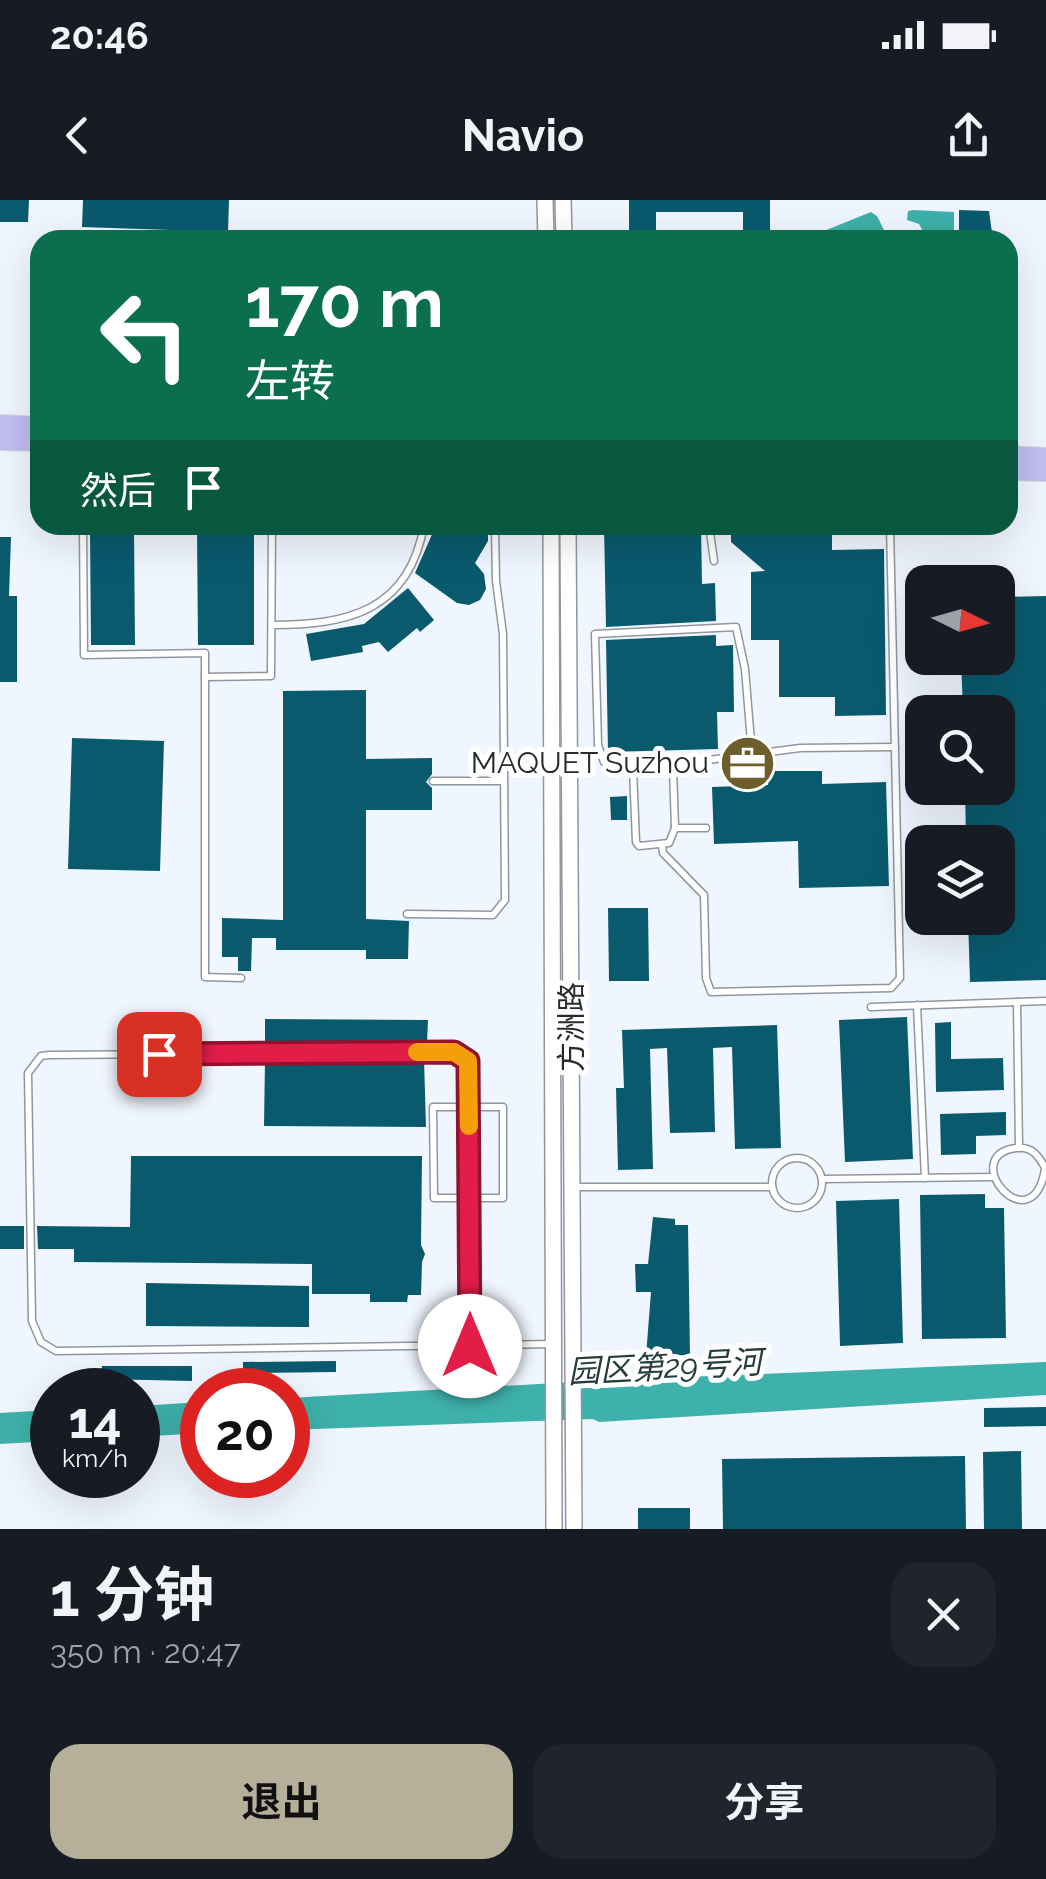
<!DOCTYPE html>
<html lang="zh">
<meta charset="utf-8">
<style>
:root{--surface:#171b24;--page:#20242c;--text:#f1f3f6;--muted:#9ea1a6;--accent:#b6b09b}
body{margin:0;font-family:Raleway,"Noto Sans SC",sans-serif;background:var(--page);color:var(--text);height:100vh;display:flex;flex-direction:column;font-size:38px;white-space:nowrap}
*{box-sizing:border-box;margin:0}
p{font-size:32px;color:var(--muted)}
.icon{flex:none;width:55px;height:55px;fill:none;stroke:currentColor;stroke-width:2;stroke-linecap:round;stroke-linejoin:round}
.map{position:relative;height:1329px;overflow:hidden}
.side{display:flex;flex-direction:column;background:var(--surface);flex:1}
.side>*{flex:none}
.hud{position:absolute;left:30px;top:30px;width:988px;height:305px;border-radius:30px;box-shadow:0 10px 40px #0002;background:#0b6e4f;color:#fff;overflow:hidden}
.needle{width:65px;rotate:95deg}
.controls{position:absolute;left:905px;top:365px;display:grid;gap:20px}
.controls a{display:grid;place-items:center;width:110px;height:110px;border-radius:20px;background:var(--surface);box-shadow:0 10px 40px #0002;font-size:50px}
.speed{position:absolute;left:30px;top:1168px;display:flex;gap:20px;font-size:50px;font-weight:700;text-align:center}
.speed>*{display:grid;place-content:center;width:130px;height:130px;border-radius:50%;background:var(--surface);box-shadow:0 10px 40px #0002;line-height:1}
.speed small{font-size:25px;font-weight:400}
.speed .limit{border:15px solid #d22;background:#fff;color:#111}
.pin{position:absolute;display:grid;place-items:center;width:85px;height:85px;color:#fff;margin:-42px;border-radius:20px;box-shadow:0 5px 15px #0006}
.me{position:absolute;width:110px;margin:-55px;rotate:0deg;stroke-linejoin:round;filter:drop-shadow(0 0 8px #0008)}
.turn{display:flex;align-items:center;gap:35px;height:210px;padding:0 50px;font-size:45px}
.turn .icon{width:130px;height:130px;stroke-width:2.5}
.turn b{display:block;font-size:70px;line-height:85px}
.then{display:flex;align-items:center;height:95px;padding:0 50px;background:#0003;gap:20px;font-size:38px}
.round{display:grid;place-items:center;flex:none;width:105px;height:105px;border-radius:30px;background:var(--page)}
.overview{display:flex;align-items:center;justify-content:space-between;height:170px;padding:0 50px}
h1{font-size:60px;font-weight:700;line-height:75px}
.button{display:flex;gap:20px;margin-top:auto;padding:20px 50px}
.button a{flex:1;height:115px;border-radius:30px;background:var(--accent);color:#111;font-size:40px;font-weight:700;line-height:115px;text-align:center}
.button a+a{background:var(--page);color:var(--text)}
.status{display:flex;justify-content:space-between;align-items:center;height:70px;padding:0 50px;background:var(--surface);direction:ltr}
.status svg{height:28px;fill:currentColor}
header{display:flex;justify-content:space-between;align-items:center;height:130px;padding:0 50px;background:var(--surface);font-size:45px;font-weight:700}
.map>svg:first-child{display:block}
</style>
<div class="status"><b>20:46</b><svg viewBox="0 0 49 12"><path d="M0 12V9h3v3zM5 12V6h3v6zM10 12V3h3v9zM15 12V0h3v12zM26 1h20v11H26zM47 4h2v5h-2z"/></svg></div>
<header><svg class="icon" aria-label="back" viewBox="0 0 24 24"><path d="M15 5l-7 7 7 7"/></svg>Navio<svg class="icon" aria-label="share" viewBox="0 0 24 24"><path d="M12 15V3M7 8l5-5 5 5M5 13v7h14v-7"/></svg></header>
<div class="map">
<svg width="1046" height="1329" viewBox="0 0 1046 1329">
<rect width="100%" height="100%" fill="#f0f6ff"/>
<g fill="#3eb1aa">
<polygon points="913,10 954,12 954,30 948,35 925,35 919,24 907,20 908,11"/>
<polygon points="871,12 877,16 889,40 833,40 833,33 819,33"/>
<polygon points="1046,1162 1046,1195 599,1222 593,1219 288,1230 288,1198 592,1181"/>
<polygon points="202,1202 202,1233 138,1237 138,1206"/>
<polygon points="52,1210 52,1241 0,1244 0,1213"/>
</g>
<g fill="#0a5a6e">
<polygon points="0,0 29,0 28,22 0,22"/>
<polygon points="83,0 229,0 228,32 82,27"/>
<polygon points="629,0 770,0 770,40 743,40 743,12 656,12 656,40 629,40"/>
<polygon points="959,10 989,11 993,40 959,40"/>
<polygon points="459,325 481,325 488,331 488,341 475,363 484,374 486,389 480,400 469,405 457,403 415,373 434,330 457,329"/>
<polygon points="604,325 701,325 702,384 715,383 716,421 606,427"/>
<polygon points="731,325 832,325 832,350 884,349 886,515 835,516 835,497 779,497 779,440 751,440 751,372 765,371 731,342"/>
<polygon points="90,329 134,329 135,445 91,445"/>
<polygon points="197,329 254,329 254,445 198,445"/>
<polygon points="0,337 11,337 9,396 17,396 17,482 0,482"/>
<polygon points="408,388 434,420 420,432 417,428 388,452 379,442 362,446 363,452 311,461 306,434 364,424"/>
<polygon points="1046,396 1046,780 970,782 968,718 998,718 998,642 966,642 965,588 998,588 998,512 963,512 961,458 998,458 998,397"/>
<polygon points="716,435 716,446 733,445 734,512 717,512 718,549 608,552 606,440"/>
<polygon points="366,490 366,559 432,558 432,574 426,582 432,588 432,610 366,610 366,719 409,721 408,759 366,759 366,750 276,750 276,738 252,738 251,771 238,771 238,757 222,757 222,718 283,720 283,491"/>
<polygon points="72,538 164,541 160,671 68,669"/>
<polygon points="768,571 822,571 822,584 886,582 889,686 799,688 798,641 714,644 712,587 768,585"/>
<polygon points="627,596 627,620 611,620 610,597"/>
<polygon points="608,708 648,708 649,781 609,781"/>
<polygon points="907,817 913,959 845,962 839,820"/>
<polygon points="265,819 428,820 427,843 424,845 265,847"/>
<polygon points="951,822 951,859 1003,858 1004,890 936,892 935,823"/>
<polygon points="777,825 781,948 735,949 732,847 713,848 715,932 670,933 667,848 650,849 653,969 618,970 616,888 624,888 622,830"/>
<polygon points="424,859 426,927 264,926 265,860"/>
<polygon points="1006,912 1006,935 976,936 976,954 941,955 940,914"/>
<polygon points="131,956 422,956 421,1045 425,1054 422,1062 421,1095 408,1095 407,1102 370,1102 370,1094 312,1094 312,1064 74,1062 74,1049 38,1049 37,1026 130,1027"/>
<polygon points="985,994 985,1008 1004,1008 1006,1138 922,1139 920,995"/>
<polygon points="899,999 903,1143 840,1146 836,1001"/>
<polygon points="653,1017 675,1019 675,1025 688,1025 690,1155 646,1156 651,1092 636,1092 635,1064 648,1064"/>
<rect x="0" y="1026" width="24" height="23"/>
<polygon points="146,1083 309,1086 309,1127 146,1126"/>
<polygon points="336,1161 336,1172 243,1173 243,1162"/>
<polygon points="102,1166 192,1166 192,1181 101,1179"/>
<polygon points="1046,1207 1046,1226 984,1227 984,1208"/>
<polygon points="1021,1251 1022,1329 984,1329 983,1252"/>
<polygon points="965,1256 966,1329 723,1329 722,1259"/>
<rect x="638" y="1308" width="52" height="21"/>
</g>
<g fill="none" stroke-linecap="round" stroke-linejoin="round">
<defs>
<g id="lane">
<polyline points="83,325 84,455 205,453 205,777 241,778"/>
<polyline points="709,325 714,361"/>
<path d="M272,425c76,0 137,-14 152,-100"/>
<polyline points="205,477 271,476 272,325"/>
<polyline points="752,554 745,469 736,427 595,434 598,545 604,562 615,569 669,569 685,563 800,548 895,547"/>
<polyline points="633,569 636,642 639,646 669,643 675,628 673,568"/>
<polyline points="433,581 502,581"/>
<polyline points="675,628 706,628"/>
<polyline points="662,645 663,653 704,695 706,778 711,792 891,788 900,778 890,325"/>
<polyline points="407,714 493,715 505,700 503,434 496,381 495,327 492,325"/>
<polyline points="1017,802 1019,948"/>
<polyline points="917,805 925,978"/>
<polyline points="871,807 1046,801"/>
<polygon points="433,907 503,907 503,998 434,998"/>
<circle cx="797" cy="983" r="25"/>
<path d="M1045,969c-13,77 -89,-13 -29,-21 17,-2 23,9 30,21"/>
<polyline points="823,979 993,977"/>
<polyline points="575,987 772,987"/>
<polyline points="469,1146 468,861 465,855 454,852 49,855 41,856 28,873 32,1121 41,1142 56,1151 553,1144"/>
</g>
<g id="secondary">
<polyline points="545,0 546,40"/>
<polyline points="563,0 564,40"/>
<polyline points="551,325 554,1329"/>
<polyline points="568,325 574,1329"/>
</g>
<g id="primary">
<polyline points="0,224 40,226"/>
<polyline points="0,241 40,242"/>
<polyline points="1008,255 1046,257"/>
<polyline points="1008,271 1046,272"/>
</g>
</defs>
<use href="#lane" stroke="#90969e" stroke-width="9"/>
<use href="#secondary" stroke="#90969e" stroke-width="18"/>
<use href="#primary" stroke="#d4d5d5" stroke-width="20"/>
<use href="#lane" stroke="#fff" stroke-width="6"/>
<use href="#secondary" stroke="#fff" stroke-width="15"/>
<use href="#primary" stroke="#c0bdf0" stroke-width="18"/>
</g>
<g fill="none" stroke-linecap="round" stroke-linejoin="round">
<defs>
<polyline id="route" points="159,854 454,852 468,861 470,1146"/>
</defs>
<use href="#route" stroke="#92132f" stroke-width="25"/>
<use href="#route" stroke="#e11d48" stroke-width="18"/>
<polyline stroke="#f59e0b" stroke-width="18" points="417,852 454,852 468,861 469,926"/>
</g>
<defs>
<symbol id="office-disc" viewBox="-11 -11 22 22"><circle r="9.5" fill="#6e5e2c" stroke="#fff"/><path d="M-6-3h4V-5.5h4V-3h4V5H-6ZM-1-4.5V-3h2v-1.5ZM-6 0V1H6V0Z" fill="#fff"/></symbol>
</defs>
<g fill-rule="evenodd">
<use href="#office-disc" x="716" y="532" width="63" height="63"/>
</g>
<g text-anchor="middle" stroke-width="10" stroke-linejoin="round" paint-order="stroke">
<g font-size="30" fill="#282b2e" stroke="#fff" text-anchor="end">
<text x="709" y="573">MAQUET Suzhou</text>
</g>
<g font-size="30" fill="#282b2e" stroke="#fff">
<text transform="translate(572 827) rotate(-90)" y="10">方洲路</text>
</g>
<g font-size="32" font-style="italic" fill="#233d3b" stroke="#fff">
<text transform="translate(665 1167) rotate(-3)" y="11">园区第29号河</text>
</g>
</g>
</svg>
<div class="controls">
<a><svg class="needle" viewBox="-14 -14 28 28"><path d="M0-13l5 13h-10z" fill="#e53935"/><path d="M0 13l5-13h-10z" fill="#9ea1a6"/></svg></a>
<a><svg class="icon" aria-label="search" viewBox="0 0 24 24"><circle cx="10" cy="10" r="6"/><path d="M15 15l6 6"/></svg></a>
<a><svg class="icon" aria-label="layers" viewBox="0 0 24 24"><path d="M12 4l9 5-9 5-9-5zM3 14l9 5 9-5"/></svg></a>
</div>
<div class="speed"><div>14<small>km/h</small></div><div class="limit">20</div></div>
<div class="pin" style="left:159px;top:854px;background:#d93025"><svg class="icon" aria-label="arrive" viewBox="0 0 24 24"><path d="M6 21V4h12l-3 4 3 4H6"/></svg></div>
<svg class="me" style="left:470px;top:1146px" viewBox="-20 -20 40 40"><circle r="19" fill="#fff"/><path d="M0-13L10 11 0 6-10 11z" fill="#e11d48"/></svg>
<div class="hud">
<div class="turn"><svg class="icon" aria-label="left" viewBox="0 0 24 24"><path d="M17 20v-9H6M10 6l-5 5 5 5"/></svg><div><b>170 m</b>左转</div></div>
<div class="then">然后<svg class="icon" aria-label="arrive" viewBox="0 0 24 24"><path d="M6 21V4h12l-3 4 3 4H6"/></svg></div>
</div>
</div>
<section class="side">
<div class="overview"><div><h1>1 分钟</h1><p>350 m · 20:47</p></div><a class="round"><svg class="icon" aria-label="close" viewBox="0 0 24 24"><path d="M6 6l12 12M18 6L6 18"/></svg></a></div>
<div class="button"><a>退出</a><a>分享</a></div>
</section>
